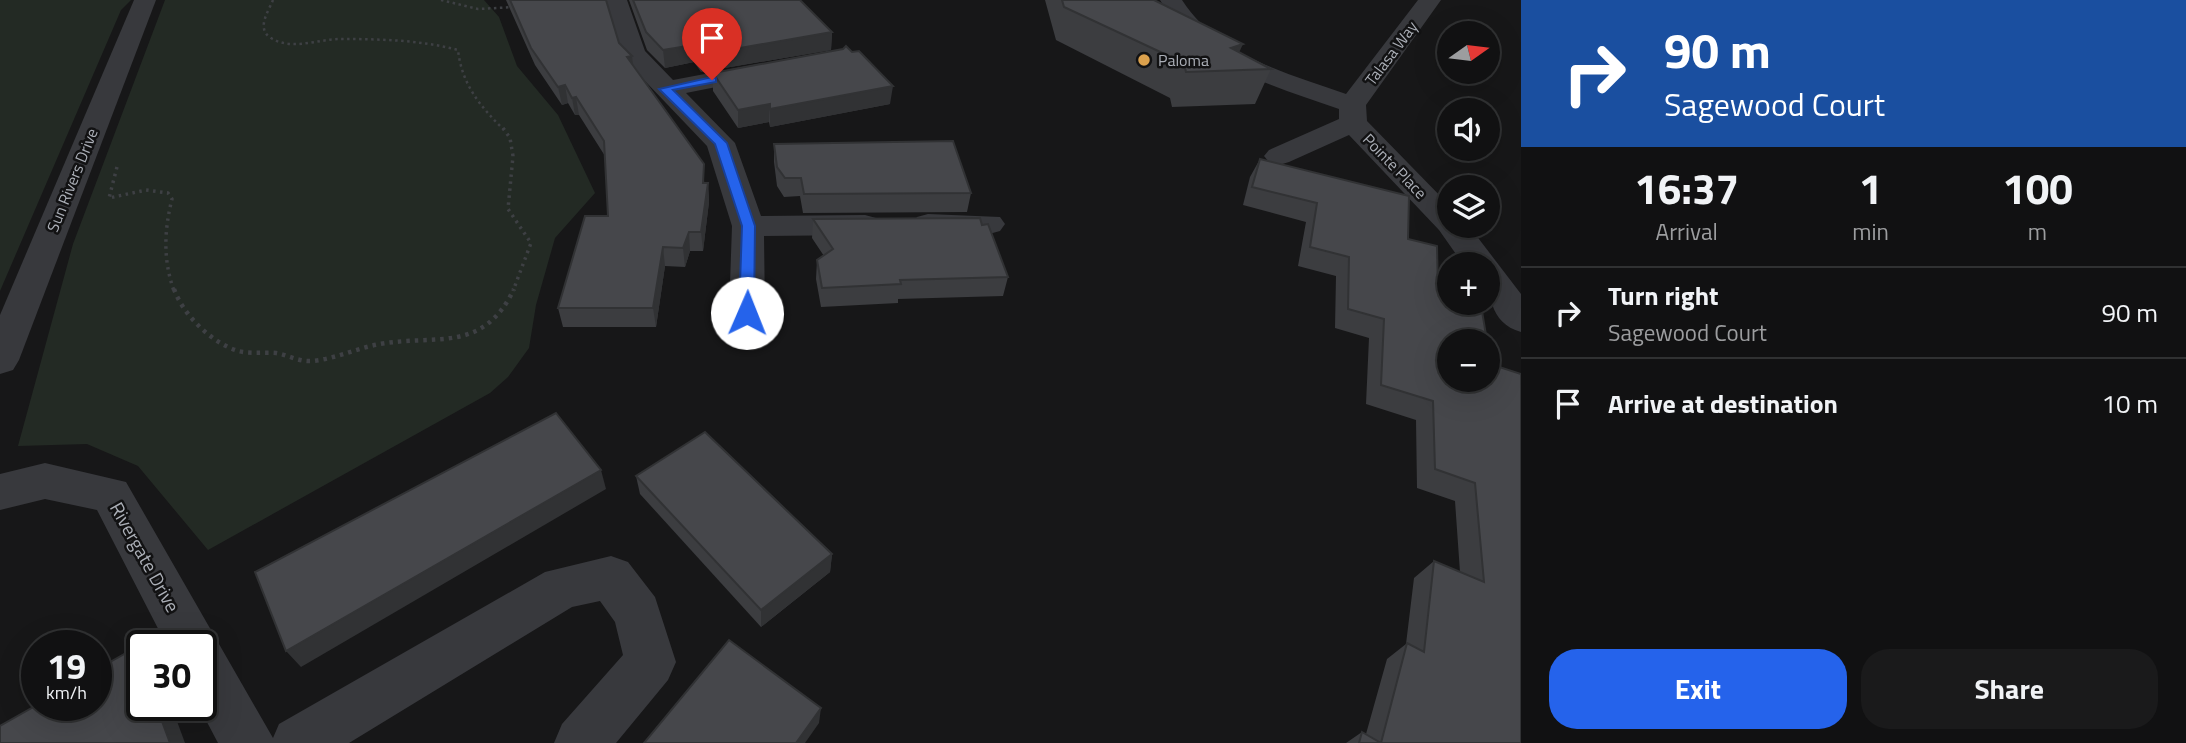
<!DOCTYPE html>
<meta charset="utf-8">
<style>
:root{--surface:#111112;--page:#1a1a1b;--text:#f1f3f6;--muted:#9c9d9f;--line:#303132;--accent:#2563eb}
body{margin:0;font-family:"Titillium Web",sans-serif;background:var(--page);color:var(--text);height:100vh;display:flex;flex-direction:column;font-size:26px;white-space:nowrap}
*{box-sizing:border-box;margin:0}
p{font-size:23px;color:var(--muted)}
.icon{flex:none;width:38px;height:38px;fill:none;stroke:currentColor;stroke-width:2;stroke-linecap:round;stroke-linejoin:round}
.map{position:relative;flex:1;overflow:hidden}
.sheet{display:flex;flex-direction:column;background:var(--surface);width:665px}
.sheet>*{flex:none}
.hud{background:#1a4fa0;color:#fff;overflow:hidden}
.needle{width:46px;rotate:76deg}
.tools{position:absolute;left:1437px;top:21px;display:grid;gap:14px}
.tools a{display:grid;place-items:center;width:63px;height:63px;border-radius:50%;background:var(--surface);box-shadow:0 7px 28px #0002,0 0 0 2px var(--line);font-size:35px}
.speed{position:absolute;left:21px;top:630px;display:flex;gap:14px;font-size:35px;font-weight:700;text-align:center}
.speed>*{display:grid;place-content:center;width:91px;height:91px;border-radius:50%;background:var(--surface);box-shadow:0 7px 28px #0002,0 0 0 2px var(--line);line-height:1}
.speed small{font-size:18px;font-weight:400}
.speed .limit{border:4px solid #111;border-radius:10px;background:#fff;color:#111}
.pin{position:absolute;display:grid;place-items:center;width:60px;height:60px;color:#fff;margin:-72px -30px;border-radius:50% 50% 50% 0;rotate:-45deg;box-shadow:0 0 7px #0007}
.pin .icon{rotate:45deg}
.me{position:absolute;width:77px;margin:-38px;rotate:1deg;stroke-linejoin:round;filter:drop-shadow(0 0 5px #0008)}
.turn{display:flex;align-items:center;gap:24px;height:147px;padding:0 28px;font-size:32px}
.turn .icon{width:91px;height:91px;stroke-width:2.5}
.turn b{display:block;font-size:49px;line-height:60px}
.eta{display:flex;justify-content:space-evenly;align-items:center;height:119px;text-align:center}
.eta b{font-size:42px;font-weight:700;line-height:49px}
.cta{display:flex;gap:14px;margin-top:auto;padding:14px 28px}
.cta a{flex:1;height:80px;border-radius:28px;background:var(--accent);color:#fff;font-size:28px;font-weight:700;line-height:80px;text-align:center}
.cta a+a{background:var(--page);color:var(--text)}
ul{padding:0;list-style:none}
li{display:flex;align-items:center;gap:21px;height:91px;padding:0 28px;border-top:2px solid var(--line)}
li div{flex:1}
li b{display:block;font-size:26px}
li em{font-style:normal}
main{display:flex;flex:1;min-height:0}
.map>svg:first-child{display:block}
</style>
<main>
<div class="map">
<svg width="1521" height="743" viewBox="0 0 1521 743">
<rect width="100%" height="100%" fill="#171718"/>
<g fill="#232a24">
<polygon points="0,0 131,0 121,10 0,291"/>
<polygon points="165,0 484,0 499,17 517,66 558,115 595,193 555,238 536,305 529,348 508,377 490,393 208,550 138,466 87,444 18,446 73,244"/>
</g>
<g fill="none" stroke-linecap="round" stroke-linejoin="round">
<g stroke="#3e4044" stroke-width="2.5" stroke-dasharray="2.5 3.5" stroke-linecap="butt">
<path d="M273,0c-5,12 -17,29 -2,38 20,13 48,1 69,1 39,0 81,1 118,11 4,35 22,56 46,80"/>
<polyline points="441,0 478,9 515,7"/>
</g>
<g stroke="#3e4044" stroke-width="3.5" stroke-dasharray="2.5 4.5" stroke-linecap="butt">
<polyline points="503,128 510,138 513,156 508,209 531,243 513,291"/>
<path d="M117,167l-8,31 37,-8 22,3 4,6c-8,32 -9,61 2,92"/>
</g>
<path stroke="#3e4044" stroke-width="4.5" stroke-dasharray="3.5 5" stroke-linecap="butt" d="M174,289c9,26 38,54 64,62 12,3 25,1 38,2 12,2 23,9 36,8 23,-2 45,-13 68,-17 56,-10 103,10 134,-55"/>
<g fill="#38393d" fill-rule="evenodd">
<polygon points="134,0 156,0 19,360 13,370 0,374 0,315"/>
<polygon points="605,0 627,0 645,51 673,80 763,63 772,66 776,71 772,76 686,93 735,143 761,216 865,215 876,218 881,225 876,232 865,235 764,236 765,313 760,322 747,325 734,322 729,313 732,226 707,146 624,59"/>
<path d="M1160,0h22c36,56 105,73 164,94l72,-94h23l-75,105 1,16 82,84v21h20l52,68v38c-32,-9 -33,-40 -33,-68h-25l-24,-34 -90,-95 -60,27 -10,3 -10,-3 -5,-6 5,-6 70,-31v-10c-69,-24 -140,-43 -179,-109z"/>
<polygon points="928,214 1000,217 1005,224 1000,231 989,234 917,231 912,224 917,217"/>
<polygon points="45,463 126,482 273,738 279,724 545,572 611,556 628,562 655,597 676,662 668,680 616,743 554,743 562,724 623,655 615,622 600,601 572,607 349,743 218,743 198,705 201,705 201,646 167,646 97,510 45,499 0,510 0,474"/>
</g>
</g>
<g fill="#3c3d40">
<polygon points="506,0 606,0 619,43 705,183 708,183 709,202 703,251 690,251 685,267 665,266 656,327 563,327 558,308 608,216 605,156 579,115 575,115 568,103 562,105 535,65"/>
<polygon points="629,0 800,0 832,32 831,50 701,72 694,62 665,68 647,50"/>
<polygon points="1045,0 1154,0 1239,53 1271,69 1255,104 1172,107 1170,98 1056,40"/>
<polygon points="713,73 890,104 770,127 769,122 738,128 713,91"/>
<polygon points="774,144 971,193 967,212 803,213 800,196 784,197 777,186 774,162"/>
<polygon points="1260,159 1408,239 1488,380 1521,743 1346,743 1362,732 1366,734 1387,659 1406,644 1414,578 1434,561 1460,572 1455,501 1417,488 1416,420 1366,404 1369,338 1335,328 1336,276 1298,266 1306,222 1243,205 1250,177"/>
<polygon points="813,219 982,225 1008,277 1003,296 898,299 898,303 821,307 816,279 817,260 824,256 812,238"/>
<polygon points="636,476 832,554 830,572 761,627 640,494"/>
</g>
<g fill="#313234">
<polygon points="832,32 831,50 701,72 700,55"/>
<polygon points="1243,44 1231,70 1231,48"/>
<polygon points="693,45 694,62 665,68 663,50"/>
<polygon points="632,56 634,74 627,57"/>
<polygon points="565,85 568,103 562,105 558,87"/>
<polygon points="893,86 890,104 770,127 770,109"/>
<polygon points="576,97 579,115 575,115 572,98"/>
<polygon points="770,104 769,122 738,128 738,110"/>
<polygon points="708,183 709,202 703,251 701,232"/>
<polygon points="689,232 690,251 685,267 683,248"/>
<polygon points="663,247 665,266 656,327 653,308"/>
<polygon points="601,470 606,489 301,667 286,651"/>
<polygon points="832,554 830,572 761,627 761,610"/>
<polygon points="135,648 142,653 142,666"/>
<polygon points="156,705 171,705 185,743 170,743"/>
<polygon points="821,708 819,723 805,743 796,743"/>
</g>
<g fill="#46474b" stroke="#313234" stroke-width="2">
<polygon points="510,0 606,0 619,43 632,56 627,57 704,164 703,183 708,183 701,232 689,232 683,248 663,247 653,308 558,308 585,216 608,216 604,141 576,97 572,98 565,85 558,87 531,48"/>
<polygon points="633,0 800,0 832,32 700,55 693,45 663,50 646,32"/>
<polygon points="1062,0 1154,0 1243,44 1231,48 1271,69 1186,72 1184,63 1064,7"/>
<polygon points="846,46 852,52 859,51 893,86 770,109 770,104 738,110 713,73 843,49"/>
<polygon points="953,141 971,193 804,194 801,178 785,178 777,167 774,144"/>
<polygon points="1260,159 1409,196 1408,239 1437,246 1438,293 1449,296 1449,303 1474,303 1481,305 1487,341 1449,341 1449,380 1488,380 1488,346 1490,364 1521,374 1521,743 1381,743 1407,643 1424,652 1434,561 1484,582 1475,483 1435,469 1433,401 1381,385 1384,319 1348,309 1349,257 1310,247 1317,203 1252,187"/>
<polygon points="980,218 982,225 988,224 1008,277 900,280 901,284 822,288 817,260 833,249 813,219"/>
<polygon points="556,413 601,470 286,651 255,572"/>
<polygon points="705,432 832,554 761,610 636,476"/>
<polygon points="729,640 821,708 796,743 644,743"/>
<polygon points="135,648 142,666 142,705 156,705 170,743 0,743 0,726 37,705 96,705 96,670"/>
<polygon points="1362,732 1381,743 1359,743"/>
</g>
<polygon fill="#2563eb" stroke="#184099" stroke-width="2" points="712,77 716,78 716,82 673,90 727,143 755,226 754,313 747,318 739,313 742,226 715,144 659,89"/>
<circle fill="#dba14d" stroke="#121213" stroke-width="2.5" cx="1144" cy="60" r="7"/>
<g text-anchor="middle" stroke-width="5" stroke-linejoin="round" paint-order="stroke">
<g font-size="16" fill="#abafb7" stroke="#121213">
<text transform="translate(1391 53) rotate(-53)" y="6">Talasa Way</text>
<text transform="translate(1395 166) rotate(46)" y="6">Pointe Place</text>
<text transform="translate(72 180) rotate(-68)" y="6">Sun Rivers Drive</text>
</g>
<g font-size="16" fill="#abafb7" stroke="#121213" text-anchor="start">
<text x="1158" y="66">Paloma</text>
</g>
<g font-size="19" fill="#abafb7" stroke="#121213">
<text transform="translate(145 557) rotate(61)" y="7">Rivergate Drive</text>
</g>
</g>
</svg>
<div class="tools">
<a><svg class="needle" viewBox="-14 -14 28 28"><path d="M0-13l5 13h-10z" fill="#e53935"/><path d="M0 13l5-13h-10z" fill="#9c9d9f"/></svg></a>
<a><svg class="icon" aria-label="sound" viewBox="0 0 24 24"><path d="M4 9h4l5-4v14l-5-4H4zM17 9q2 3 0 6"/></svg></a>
<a><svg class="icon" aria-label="layers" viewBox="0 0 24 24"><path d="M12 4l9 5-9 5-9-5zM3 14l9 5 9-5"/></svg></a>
<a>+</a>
<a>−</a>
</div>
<div class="speed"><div>19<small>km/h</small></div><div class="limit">30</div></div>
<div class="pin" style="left:712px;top:80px;background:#d93025"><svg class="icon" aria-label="arrive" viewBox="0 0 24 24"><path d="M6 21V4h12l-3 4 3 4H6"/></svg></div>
<svg class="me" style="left:747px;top:313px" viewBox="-20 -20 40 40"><circle r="19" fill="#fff"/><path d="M0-13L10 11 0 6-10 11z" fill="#2563eb"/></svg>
</div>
<section class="sheet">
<div class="hud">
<div class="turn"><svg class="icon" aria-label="right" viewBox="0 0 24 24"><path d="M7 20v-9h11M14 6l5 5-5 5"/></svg><div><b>90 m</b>Sagewood Court</div></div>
</div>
<div class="eta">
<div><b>16:37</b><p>Arrival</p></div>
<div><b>1</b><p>min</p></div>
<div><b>100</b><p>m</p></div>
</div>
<ul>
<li><svg class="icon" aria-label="right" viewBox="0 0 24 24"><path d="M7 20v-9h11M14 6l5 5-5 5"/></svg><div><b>Turn right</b><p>Sagewood Court</p></div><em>90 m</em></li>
<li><svg class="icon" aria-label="arrive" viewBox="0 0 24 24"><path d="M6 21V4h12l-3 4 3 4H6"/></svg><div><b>Arrive at destination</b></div><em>10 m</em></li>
</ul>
<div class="cta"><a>Exit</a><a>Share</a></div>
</section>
</main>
